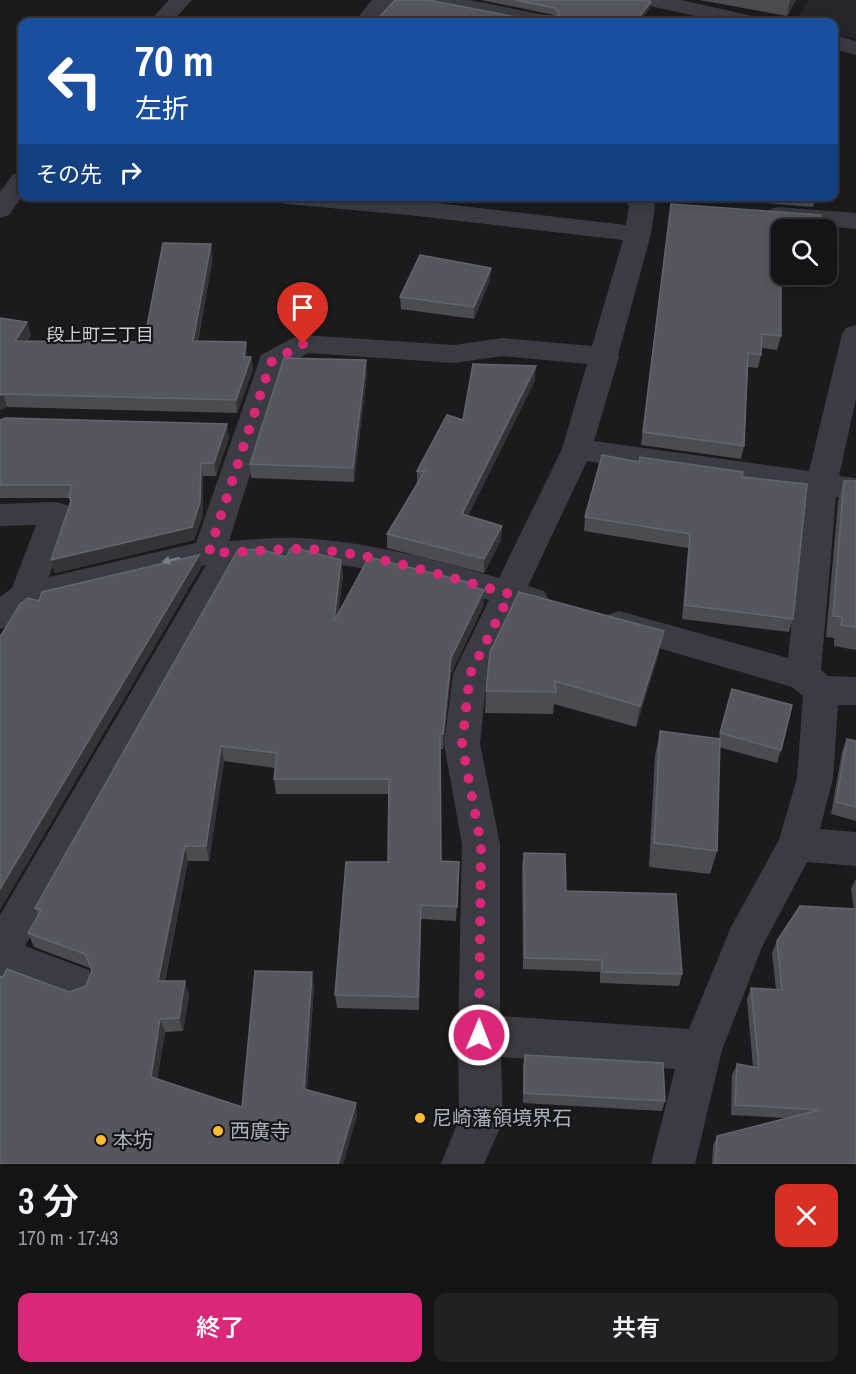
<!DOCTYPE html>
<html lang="ja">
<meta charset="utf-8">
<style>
:root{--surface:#141416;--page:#212123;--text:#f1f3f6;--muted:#9d9ea1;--line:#333335;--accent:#db2777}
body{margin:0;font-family:"Archivo Narrow","Noto Sans JP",sans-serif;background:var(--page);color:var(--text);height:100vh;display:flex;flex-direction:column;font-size:22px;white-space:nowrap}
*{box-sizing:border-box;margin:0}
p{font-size:20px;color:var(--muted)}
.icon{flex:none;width:33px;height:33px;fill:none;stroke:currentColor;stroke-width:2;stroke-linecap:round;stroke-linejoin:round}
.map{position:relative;height:1164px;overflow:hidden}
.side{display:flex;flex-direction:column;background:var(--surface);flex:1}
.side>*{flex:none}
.guide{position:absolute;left:18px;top:18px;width:820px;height:183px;border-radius:12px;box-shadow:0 3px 15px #0003,0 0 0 2px var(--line);background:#1a4fa0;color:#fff;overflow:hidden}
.fabs{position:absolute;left:771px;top:219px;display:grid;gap:12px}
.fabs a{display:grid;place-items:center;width:66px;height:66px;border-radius:12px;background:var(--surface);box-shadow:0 3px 15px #0003,0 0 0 2px var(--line);font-size:30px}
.pin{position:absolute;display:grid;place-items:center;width:51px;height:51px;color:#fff;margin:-62px -26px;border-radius:50% 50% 50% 0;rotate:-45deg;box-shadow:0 0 6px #0007}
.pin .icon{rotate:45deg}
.me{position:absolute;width:66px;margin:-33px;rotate:1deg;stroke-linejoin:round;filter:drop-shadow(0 0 4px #0008)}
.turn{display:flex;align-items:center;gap:21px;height:126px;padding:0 18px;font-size:27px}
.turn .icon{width:78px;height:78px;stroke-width:2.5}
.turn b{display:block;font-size:42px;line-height:51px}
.then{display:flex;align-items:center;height:57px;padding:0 18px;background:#0003;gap:12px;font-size:22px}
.round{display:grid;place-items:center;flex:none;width:63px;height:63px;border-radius:12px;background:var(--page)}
.headline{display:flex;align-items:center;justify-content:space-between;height:102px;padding:0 18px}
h1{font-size:36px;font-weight:600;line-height:45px}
.primary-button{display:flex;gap:12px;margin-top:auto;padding:12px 18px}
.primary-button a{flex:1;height:69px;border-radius:12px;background:var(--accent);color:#fff;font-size:24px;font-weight:600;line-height:69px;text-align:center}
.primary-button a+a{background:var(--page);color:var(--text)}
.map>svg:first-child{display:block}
</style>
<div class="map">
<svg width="856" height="1164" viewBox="0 0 856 1164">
<rect width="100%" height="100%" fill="#1b1b1d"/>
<polygon fill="#26262a" points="808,0 856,0 856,39 834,34 834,22 796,22"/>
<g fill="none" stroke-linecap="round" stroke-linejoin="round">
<g fill="#3b3c43" fill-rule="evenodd">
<polygon points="169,0 192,0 172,22 149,22"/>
<polygon points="372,0 394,0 376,22 354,22"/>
<polygon points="427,0 470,0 554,17 557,22 516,22 430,5"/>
<polygon points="642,0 681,0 757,17 760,22 723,22 645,5"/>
<polygon points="834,35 856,41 856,55 834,49"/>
<polygon points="22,172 22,196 9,215 0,218 0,192 13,174"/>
<path d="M274,196h102l250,29 3,-19 -7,-10h26l7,9 -4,29 -33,121 1,2 -25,84 215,30 33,-137 4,-6 10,-3v74l-17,77 17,2v22l-20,-3 -15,173 7,6 28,1v28h-18l-5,73 -13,51 36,3v34l-49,-4 -45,85 -40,103 -27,114h-44l24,-95 -174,-12 2,64 -19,43h-43l18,-45 -1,-84 4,-191 -18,-100 9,-70 36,-74c-63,-18 -129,-37 -195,-39 -18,0 -37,2 -55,3l-214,382 64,24 6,14 -6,14 -14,5 -75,-28v-60l206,-350 -170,40 -24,20 -12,4v-32l12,-9 24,-63 -36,1v-22l56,-2 11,3 5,8 -23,64 147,-34 65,-188 32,-17 10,-3 151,10 49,-7 89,8 31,-106 -215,-25 -122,-11 -9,-3zM308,353l146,10 49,-7 84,8 -25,85 -63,129c-66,-19 -133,-37 -202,-40 -22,-1 -45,2 -68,3l55,-174zM587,461l219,32 -18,165 -169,-47 -12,4 -5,9 5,9 185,54 11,9 -6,82 -18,62 -48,87 -42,102 -189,-13v-172l-20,-100 7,-70 31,-65 14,4 12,-4 5,-9 -5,-9 -16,-5z"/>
<polygon points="778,207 856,213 856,229 769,220 765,215 769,210"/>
</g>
</g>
<g fill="#4b4c52">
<polygon points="481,0 648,0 650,8 639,22 516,17 555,16 554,15"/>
<polygon points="699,0 796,0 787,16"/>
<polygon points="682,196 816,196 813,207"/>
<polygon points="669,217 782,230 782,251 778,251 781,336 777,350 762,348 761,355 758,368 748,367 744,446 741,459 641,445"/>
<polygon points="213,257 198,341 246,342 247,357 251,357 253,370 237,413 7,407 0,410 0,318 27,322 31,336 27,341 144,342"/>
<polygon points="490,280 474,319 401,309 400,297"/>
<polygon points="367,374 354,482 251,478 250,464"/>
<polygon points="535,380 468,516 502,526 501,540 484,573 387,548 387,534 417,483 417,471 463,420"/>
<polygon points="0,420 229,437 216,476 203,476 203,515 194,540 55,573 51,560 70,502 69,498 0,498"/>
<polygon points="742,477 793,619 789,632 682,619 688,548 584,531 585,517"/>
<polygon points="844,481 856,481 856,650 834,646 834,638 826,637 838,502"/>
<polygon points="286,557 341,560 343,576 338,614 471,583 471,586 484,590 483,606 451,674 443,749 440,749 441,861 459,862 456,921 421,919 419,1010 337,1008 335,995 388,862 389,794 276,794 274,779 275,768 224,761 209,861 188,861 165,981 189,995 183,1031 165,1032 157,1079 242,1107 314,986 307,1090 357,1115 343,1164 0,1164 69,992 86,986 91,971 90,968 34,947 28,933 38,915 35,908"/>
<polygon points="659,653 636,727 554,704 553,714 485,713 486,691"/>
<polygon points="660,731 719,739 720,733 781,750 777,763 719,747 717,851 710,874 649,867 655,756"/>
<polygon points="847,739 856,741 856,821 831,814 842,752"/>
<polygon points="524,853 566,891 682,974 679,986 600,983 600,972 523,969 522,865"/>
<polygon points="856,879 856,1164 712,1164 713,1146 717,1136 786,1118 731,1115 732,1075 737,1064 753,1067 747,999 751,988 776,989 772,953 777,941 854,909 851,889"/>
<polygon points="525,1055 665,1101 662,1111 523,1103 523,1065"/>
</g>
<g fill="#343438">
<polygon points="790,0 796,0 787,16"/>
<polygon points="651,2 650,8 639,22 635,22"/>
<polygon points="211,244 213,257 195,354 193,341"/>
<polygon points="491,268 490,280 474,319 474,307"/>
<polygon points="27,322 31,336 18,354 15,341"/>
<polygon points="246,342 247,355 245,370 244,357"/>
<polygon points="251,357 253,370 237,413 236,400"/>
<polygon points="366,360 367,374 354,482 353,468"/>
<polygon points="536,366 535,380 462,528 462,514"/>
<polygon points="3,394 7,407 0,410 0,395"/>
<polygon points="227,424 229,437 216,476 214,463"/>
<polygon points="201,463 203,476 203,515 194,540 55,573 51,560"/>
<polygon points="502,526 501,540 484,573 484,559"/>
<polygon points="199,555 201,568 0,910 0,889"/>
<polygon points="341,560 343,576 335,637 334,621"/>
<polygon points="484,590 483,606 451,674 443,749 443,734 451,658"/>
<polygon points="664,631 659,653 636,727 640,706"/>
<polygon points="221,746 224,761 209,861 206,846"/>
<polygon points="185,846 188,861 162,994 158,981"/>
<polygon points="312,972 314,986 306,1102 304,1089"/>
<polygon points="185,981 189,995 183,1031 179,1018"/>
<polygon points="160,1019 165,1032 155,1089 151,1077"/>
<polygon points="356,1103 357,1115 343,1164 338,1164"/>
</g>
<g fill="#56575e" stroke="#63656d" stroke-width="1.5">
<polygon points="395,0 429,0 516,17 560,16 555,8 515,0 648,0 651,2 635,22 375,22"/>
<polygon points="671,204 821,215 824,230 782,230 782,238 776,238 781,274 781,336 762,334 761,355 748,353 744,446 643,432"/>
<polygon points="163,243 211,244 193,341 246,342 244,357 251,357 236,400 3,394 0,395 0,318 27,322 15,341 144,342"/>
<polygon points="420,255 491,268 474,307 400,297"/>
<polygon points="284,358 366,360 353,468 250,464"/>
<polygon points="473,364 536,366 462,514 502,526 484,559 387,534 425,471 417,471 447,415 463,420"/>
<polygon points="6,418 227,424 214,463 201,463 200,502 192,527 51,560 71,501 69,496 72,485 0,485 0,420"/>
<polygon points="602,455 639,462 640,457 743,472 742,477 807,484 793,619 685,605 690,534 585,517"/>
<polygon points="844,481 856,481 856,627 841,625 842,617 833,616"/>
<polygon points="291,548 296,548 341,560 334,621 369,557 471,583 469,586 484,590 451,658 443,734 440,734 441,861 459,862 457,907 421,905 418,997 335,995 346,862 388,862 389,779 274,779 277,753 221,746 206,846 185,846 158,981 185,981 179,1018 160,1019 151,1077 242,1107 255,971 312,972 304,1089 356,1103 338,1164 0,1164 0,976 3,977 7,969 69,992 86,986 92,970 85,954 28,933 41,910 35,908 238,550 260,549 286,557"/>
<polygon points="199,555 0,889 0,637 20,604 28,598 39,601 42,592"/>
<polygon points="519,592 664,631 640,706 555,681 556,692 486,691 490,652"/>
<polygon points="732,689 792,705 781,750 720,733"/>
<polygon points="660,731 720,739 717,851 654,843"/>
<polygon points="847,739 856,741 856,807 836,802"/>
<polygon points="524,853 565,854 566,891 676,894 682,974 602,972 602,960 525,958"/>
<polygon points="800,906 856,909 856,1164 715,1164 717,1136 819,1110 735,1105 737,1064 759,1068 751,988 782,990 777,941"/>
<polygon points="525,1055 663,1063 665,1101 524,1093"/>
</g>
<defs><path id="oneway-solid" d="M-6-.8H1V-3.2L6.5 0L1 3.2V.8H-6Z" transform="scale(1.5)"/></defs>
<use fill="#797d87" href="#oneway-solid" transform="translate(171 560) rotate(166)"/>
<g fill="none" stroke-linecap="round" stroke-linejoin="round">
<path stroke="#db2777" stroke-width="10" stroke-dasharray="0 18" d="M303,344l-32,18 -62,190c32,2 64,-4 96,-3 68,3 140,28 205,45l-40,80 -8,70 19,100 -2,191"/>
</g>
<g fill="#ffbb31" stroke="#151518" stroke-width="2">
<circle cx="420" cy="1118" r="6"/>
<circle cx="218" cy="1131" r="6"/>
<circle cx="101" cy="1140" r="6"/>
</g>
<g text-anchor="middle" stroke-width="4.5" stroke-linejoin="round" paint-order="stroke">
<g font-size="18" fill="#ced1d9" stroke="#151518">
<text x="100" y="341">段上町三丁目</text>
</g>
<g font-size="20" fill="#acb2be" stroke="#151518" text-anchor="start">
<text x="432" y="1125">尼崎藩領境界石</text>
<text x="230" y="1138">西廣寺</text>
<text x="113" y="1147">本坊</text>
</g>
</g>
</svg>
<div class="fabs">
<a><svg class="icon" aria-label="search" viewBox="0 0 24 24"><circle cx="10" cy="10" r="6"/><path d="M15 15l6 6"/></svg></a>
</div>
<div class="pin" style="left:303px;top:344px;background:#d93025"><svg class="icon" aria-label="arrive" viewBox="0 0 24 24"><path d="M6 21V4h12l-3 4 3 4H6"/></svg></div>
<svg class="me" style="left:479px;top:1035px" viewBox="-20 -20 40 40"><circle r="17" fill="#db2777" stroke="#fff" stroke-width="3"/><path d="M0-11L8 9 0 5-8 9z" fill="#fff"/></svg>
<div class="guide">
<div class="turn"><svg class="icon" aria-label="left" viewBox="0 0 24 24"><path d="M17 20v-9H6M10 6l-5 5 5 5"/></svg><div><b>70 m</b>左折</div></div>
<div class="then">その先<svg class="icon" aria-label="right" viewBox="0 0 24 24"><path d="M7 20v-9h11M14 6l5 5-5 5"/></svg></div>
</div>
</div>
<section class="side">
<div class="headline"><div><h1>3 分</h1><p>170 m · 17:43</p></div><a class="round" style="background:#d93025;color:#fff"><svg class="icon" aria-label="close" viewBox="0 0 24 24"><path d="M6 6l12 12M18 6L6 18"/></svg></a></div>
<div class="primary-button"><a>終了</a><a>共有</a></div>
</section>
